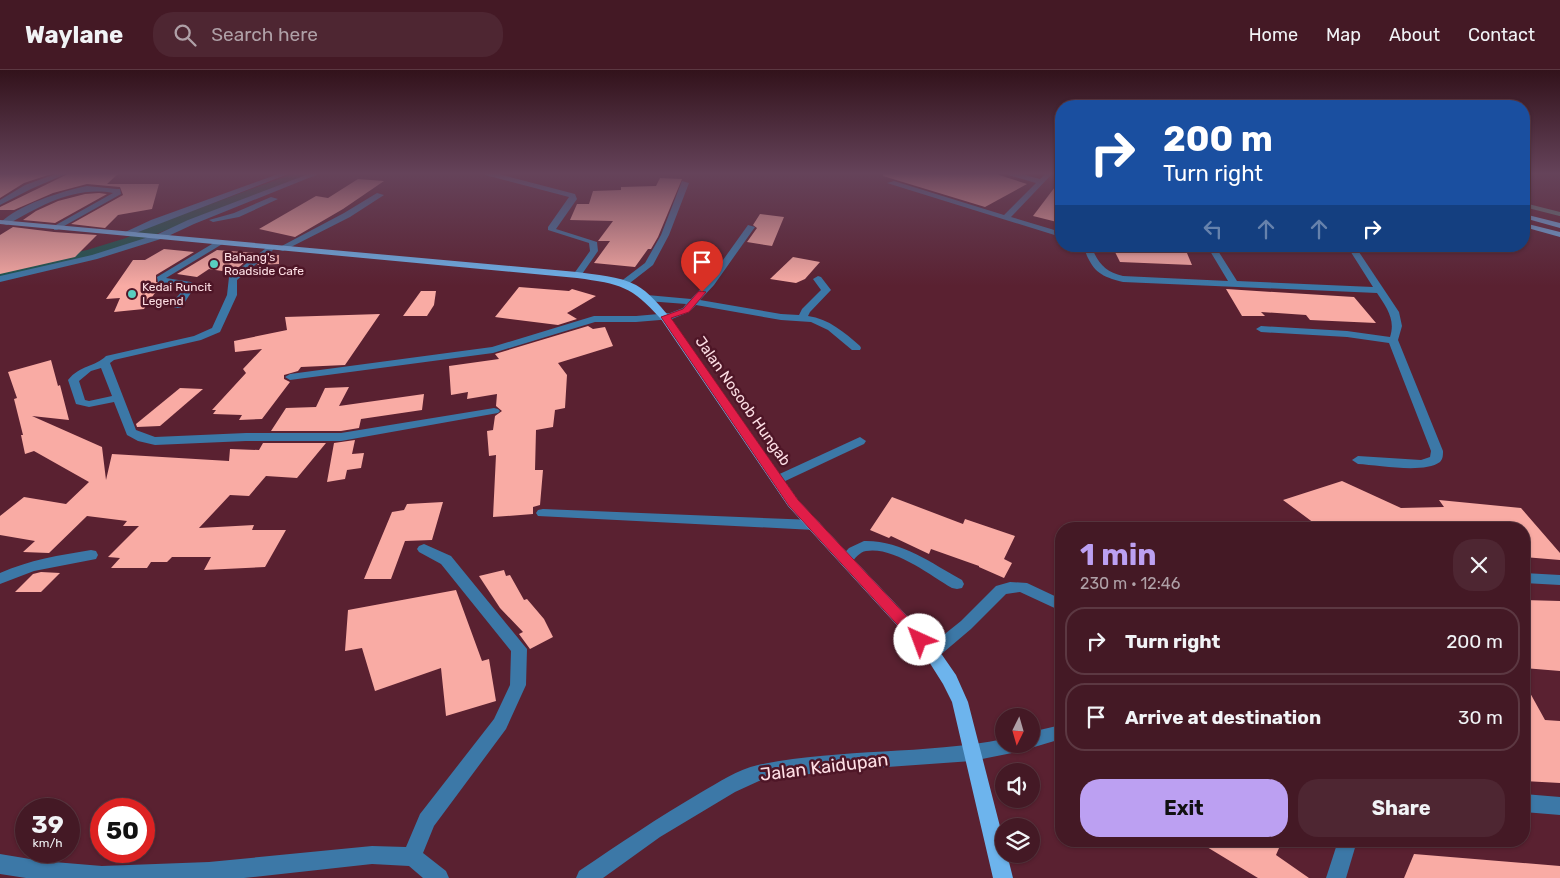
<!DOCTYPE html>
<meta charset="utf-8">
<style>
:root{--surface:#441925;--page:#4e2632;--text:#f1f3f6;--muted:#afa0a7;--line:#5c3842;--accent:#bca0f2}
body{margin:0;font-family:Rubik,sans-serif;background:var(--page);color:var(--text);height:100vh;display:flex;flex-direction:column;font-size:19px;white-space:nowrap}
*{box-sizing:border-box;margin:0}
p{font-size:16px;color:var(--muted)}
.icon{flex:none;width:28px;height:28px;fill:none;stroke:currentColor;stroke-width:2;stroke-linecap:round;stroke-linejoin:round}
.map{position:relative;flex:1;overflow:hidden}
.side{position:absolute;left:1055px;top:452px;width:475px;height:325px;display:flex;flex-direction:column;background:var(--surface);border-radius:20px;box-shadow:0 1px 4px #0004,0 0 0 1px var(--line)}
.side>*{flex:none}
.banner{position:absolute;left:1055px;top:30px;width:475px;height:152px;border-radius:20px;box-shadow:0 1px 4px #0004,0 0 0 1px var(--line);background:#1a4fa0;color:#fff;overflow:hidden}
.needle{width:32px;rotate:185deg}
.controls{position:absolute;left:995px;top:638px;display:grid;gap:10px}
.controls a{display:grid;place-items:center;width:45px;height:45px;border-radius:50%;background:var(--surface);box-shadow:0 1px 4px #0004,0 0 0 1px var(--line);font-size:25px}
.speed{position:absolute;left:15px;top:728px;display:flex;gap:10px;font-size:25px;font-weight:700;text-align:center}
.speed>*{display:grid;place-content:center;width:65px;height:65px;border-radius:50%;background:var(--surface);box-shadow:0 1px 4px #0004,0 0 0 1px var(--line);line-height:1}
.speed small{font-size:12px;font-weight:400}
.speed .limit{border:8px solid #d22;background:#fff;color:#111}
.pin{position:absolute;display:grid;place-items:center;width:42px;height:42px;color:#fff;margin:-51px -21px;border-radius:50% 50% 50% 0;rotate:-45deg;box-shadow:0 0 5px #0007}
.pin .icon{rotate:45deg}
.me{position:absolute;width:55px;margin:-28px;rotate:317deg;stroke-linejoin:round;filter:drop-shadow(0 0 4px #0008)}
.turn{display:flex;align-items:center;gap:18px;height:105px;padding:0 25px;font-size:22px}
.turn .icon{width:65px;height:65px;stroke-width:2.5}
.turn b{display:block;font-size:35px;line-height:42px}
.lanes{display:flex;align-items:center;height:48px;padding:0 25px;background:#0003;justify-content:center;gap:25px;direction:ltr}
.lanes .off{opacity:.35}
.round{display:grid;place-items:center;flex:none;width:52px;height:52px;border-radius:20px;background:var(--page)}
.headline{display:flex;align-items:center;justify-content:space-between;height:85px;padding:0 25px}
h1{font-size:30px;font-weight:700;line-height:38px;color:var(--accent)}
.button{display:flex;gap:10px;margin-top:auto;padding:10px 25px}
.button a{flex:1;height:58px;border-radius:20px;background:var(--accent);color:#111;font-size:20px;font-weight:700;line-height:58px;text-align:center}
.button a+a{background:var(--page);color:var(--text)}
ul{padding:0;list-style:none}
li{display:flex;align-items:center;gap:15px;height:68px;margin:0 10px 8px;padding:0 15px;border:2px solid var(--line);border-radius:20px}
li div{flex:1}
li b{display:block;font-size:19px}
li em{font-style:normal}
header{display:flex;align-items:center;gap:30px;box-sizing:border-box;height:70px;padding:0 25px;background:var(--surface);border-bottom:1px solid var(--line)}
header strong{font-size:24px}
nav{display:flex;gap:28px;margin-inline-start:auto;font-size:18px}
.search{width:350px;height:45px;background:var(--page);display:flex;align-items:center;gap:12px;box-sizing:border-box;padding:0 18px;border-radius:20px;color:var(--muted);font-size:19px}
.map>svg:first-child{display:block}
</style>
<header>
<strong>Waylane</strong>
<div class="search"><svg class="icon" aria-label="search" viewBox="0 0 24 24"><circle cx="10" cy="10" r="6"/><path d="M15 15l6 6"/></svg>Search here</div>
<nav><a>Home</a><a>Map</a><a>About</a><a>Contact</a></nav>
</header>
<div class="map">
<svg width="1560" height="808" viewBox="0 0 1560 808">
<rect width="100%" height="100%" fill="#5a2131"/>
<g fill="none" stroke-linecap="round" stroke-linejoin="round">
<polyline stroke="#5d7f7c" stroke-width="4" points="1524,135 1560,144"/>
<polygon fill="#19564f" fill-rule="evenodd" points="295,103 311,103 309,105 161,162 136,174 90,187 0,207 0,199 87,180 126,168 151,156"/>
</g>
<g fill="#f9aba4">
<polygon points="0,103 54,103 24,113 0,128"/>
<polygon points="70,103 119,103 107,114 159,114 152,139 118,145 105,158 71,154 123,125 120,117 87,114 53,123 14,140 0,140 0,137"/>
<polygon points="884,103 993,103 1027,114 985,137 883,106"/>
<polygon points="660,108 682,109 658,167 651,179 648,179 635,197 594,193 610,171 598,171 613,151 570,150 577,134 589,134 593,121 621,120 621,117 656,116"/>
<polygon points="358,109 384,111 343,139 295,167 259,159 316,126 328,128"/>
<polygon points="1061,109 1061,153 1033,146"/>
<polygon points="99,123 107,124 55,153 23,150 36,141 58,131 85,124"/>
<polygon points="760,144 784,147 772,176 747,172 757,158 753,155"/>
<polygon points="13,157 54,162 97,165 75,187 0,204 0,165"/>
<polygon points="1112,176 1184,176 1192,195 1120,192"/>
<polygon points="164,179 194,182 156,205 156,212 161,214 144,239 114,242 120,228 106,229 133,190 145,190"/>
<polygon points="217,180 256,183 239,197 226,198 222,201 209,199 197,207 177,204"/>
<polygon points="270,185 279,185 279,194 257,195"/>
<polygon points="793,187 820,192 805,209 796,213 770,209"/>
<polygon points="519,217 569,221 572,219 596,226 567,243 577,249 558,255 495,247"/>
<polygon points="1226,219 1354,227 1376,253 1310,250 1306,245 1261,242 1265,246 1242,246"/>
<polygon points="421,221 436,221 434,235 427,246 403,246"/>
<polygon points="380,244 345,295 301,297 298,301 284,305 284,309 290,312 262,349 239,350 242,345 213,344 216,340 212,340 246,303 243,299 262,279 235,282 234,271 287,260 285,247"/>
<polygon points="588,256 593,259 605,257 613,276 558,293 567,305 565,338 555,340 553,357 536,360 535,400 543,400 540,435 533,437 533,444 493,447 496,385 489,386 487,361 493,360 495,346 502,341 496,336 497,324 467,329 468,322 451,325 449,296 499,289 495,284"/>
<polygon points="51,290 58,316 60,315 69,350 32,346 102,377 106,410 112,384 229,391 230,379 259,380 263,373 326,373 297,408 266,406 249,426 230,425 199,458 254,455 252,460 286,460 265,497 204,500 211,487 172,487 167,492 151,492 147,498 111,498 120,488 108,487 139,456 123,456 127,451 87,446 49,483 23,482 35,471 0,465 0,446 24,427 66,434 89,412 34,381 25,384 21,365 23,365 14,329 17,328 8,302"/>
<polygon points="349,317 339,336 424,324 422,340 361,349 359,358 341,361 271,361 286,338 316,337 325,318"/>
<polygon points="180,318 203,319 160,356 137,357 136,354"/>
<polygon points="355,370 352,384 364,383 361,398 347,400 345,409 327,412 334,373"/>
<polygon points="1342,411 1401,438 1444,437 1439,430 1521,438 1560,483 1560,490 1524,487 1524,459 1322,459 1283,430"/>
<polygon points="892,427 963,454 965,449 1015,466 1004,489 1012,493 1004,508 979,497 979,496 931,479 929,484 891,466 889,468 870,460"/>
<polygon points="443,432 432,470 405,471 391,509 364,509 392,442 404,440 407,434"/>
<polygon points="504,500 506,506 510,505 524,530 527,529 544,549 553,567 530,579 519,564 523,562 500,538 479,506"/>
<polygon points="41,502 60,503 41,522 15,522 33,504"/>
<polygon points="456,520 482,591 489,589 496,631 446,646 441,598 375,621 362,578 345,581 348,540"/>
<polygon points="1524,530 1560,531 1560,601 1524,598"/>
<polygon points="1524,612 1545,650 1560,651 1560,713 1524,711"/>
<polygon points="1197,771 1282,771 1276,785 1309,808 1258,808"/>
<polygon points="1414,784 1560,796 1560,808 1404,808"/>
</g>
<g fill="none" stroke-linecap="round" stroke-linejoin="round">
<g fill="#3c78a7" fill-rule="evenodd">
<polygon points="58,103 68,103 31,119 0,135 0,130 25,115"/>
<polygon points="281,103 291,103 128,166 121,164 151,150"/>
<polygon points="311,103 321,103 194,154 164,168 97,189 0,212 0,206 92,185 158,164 188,150"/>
<polygon points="485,103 495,103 575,124 577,129 556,159 597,172 598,181 580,207 574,207 573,205 590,181 589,173 548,160 548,157 569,127 485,105"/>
<polygon points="1008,103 1018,103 1040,109 1046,103 1053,103 1011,147 1061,162 1061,167 887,113 894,111 1004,145 1036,113 1008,105"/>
<polygon points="682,111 689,113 669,165 653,195 626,216 620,216 620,212 645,193 661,165"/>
<path d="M87,116l30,3h3l1,5 -64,36h-3v-4l59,-33c-39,-7 -73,13 -106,32l-7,-2c18,-18 62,-32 87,-37z"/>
<polygon points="377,123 384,125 350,147 283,181 276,179 344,143"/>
<polygon points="271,127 278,129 239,147 213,152 209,150 234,143"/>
<path d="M748,155l7,2 -41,58 -14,15 81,14 18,1 3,-6 19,-19 -8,-11 5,-3 3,1 10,13 -21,22 -2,4c21,3 36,16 52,30l1,2 -1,2h-8l-24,-20 -17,-8 -30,-2 -85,-15 -7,7 -17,7 -36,3h-41l-102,31 -203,27 -5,-3 5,-3 202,-27 102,-31h42l34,-3 13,-5 3,-4 -39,-3 -5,-3 5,-3 44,4 17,-18z"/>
<polygon points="217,171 224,173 166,208 191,212 196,215 181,238 175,238 173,236 176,228 186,217 158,212 157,207"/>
<path d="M270,175l4,3 -1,2 -36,30v15l-17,37 -19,8 -87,20 -4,3 26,67 19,7 91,-4h95l153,-25 4,1 2,2 -2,2 -157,28h-95l-91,4 -17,-4 -11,-6 -13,-33 -25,5 -13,-3 -8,-24c12,-15 27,-13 38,-24l88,-20 18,-8 15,-33 2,-18zM101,298l11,28 -23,5 -4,-1 -6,-19 12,-10z"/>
<path d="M1083,176h8c7,17 14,26 32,30l105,5 -21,-35h8l22,35 136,6 -26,-41h8l44,66 3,14 -4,14 45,111c0,4 0,8 -3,11 -16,12 -62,3 -82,2l-6,-4 6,-4 63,4 9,-3 1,-6 -42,-108 -42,-6 -86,-5 -5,-3 5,-3 86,5 43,6c6,-18 -4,-30 -13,-44l-254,-11c-25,-6 -31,-12 -40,-36z"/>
<polygon points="860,367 866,371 864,374 781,413 777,414 771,410 773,407"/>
<polygon points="543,439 814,450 819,452 821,455 819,458 814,460 538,446 536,443 538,440"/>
<path d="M864,471c37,-1 67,22 98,39l2,4 -2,4 -5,1 -5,-1c-22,-13 -59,-42 -86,-37 -6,1 -11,7 -15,12h-10l-2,-4 10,-11z"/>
<polygon points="424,474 451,486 527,579 526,615 506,659 434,756 423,783 446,801 449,808 423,808 409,796 372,794 244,808 26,808 0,804 0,784 42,791 102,796 209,792 372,776 406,777 420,744 494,649 510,615 511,581 441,494 419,482 417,479 419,476"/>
<path d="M91,480l5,1 2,4 -2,4 -62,12 -34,13v-11c29,-13 60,-18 91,-23z"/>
<polygon points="1524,503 1560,505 1560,515 1524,513"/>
<polygon points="1010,512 1027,513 1061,529 1061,541 1020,522 1006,524 971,559 938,587 932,589 926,587 924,583 926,579 961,551 996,516"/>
<path d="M1061,655v14l-30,9 -6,-3 -2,4 -6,3 -45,9 -141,10 -72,10 -24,11 -75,45 -57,41h-27l3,-7c40,-27 80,-54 121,-78 18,-10 38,-24 58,-28 81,-17 165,-10 246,-26v5h27v-12z"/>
<polygon points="1524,724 1560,727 1560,745 1524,742"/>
<polygon points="1338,771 1357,771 1346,808 1326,808"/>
</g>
<g fill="#6db4ed" fill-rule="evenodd">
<polygon points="1524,144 1560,153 1560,158 1524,148"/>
<path d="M0,150l577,52c19,3 42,4 59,13 13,7 23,20 32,30l130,185 140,149 18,26 12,27 36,140v12h3l6,24h-20l-41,-176 -9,-18 -17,-27 -138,-151 -127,-187c-30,-33 -40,-35 -84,-41l-577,-54z"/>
<polygon points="1524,153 1560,162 1560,167 1524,157"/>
</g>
</g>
<linearGradient id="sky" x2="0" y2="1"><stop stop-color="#32121b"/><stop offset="0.48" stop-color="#65435a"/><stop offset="1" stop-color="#65435a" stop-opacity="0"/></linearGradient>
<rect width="1560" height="216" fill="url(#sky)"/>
<polygon fill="#e11d48" stroke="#92132f" points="699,221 706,222 689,242 671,248 798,430 925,566 927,570 925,574 920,575 915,574 789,436 661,247 683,239"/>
<g fill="#58cec0" stroke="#4e1627" stroke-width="2">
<circle cx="214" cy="194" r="5"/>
<circle cx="132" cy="224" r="5"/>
</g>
<g text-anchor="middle" stroke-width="5" stroke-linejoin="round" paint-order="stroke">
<g font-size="12" fill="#fddee4" stroke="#4e1627" text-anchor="start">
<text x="224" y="191">Bahang's<tspan x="224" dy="14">Roadside Cafe</tspan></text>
<text x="142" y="221">Kedai Runcit<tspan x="142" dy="14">Legend</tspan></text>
</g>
<g font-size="15" fill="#fddee4" stroke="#4e1627">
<text transform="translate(743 331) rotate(55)" y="5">Jalan Nosoob Hungab</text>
</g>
<g font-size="18" fill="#fddee4" stroke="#4e1627">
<text transform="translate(824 697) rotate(-7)" y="6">Jalan Kaidupan</text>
</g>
</g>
</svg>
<div class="controls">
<a><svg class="needle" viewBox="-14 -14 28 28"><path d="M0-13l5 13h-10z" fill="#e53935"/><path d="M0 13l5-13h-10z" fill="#afa0a7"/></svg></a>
<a><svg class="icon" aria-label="sound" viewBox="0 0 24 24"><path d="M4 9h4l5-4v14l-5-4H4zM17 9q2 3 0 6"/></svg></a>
<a><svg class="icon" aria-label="layers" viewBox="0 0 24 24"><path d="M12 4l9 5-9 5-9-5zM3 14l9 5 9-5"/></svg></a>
</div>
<div class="speed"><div>39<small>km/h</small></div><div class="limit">50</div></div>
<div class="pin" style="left:702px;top:222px;background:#d93025"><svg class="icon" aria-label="arrive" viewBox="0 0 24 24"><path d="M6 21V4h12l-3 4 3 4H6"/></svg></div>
<svg class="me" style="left:920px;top:570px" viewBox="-20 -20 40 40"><circle r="19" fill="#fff"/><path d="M0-13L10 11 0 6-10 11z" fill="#e11d48"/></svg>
<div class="banner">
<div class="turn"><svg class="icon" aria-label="right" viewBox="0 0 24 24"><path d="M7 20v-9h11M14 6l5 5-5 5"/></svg><div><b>200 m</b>Turn right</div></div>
<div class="lanes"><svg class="icon off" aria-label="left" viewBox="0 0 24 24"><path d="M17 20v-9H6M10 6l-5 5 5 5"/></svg><svg class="icon off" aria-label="ahead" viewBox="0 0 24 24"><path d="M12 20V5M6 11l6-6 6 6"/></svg><svg class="icon off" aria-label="ahead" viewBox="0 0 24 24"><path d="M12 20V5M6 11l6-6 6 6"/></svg><svg class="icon" aria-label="right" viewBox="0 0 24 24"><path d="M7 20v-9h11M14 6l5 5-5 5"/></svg></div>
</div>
<section class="side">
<div class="headline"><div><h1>1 min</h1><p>230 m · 12:46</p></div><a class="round"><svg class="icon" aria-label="close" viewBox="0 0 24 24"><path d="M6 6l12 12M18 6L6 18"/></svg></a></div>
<ul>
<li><svg class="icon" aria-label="right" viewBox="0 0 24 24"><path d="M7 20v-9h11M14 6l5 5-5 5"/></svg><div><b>Turn right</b></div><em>200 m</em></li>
<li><svg class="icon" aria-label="arrive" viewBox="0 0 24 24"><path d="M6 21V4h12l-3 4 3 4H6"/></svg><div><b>Arrive at destination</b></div><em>30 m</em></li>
</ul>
<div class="button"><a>Exit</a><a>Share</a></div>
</section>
</div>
